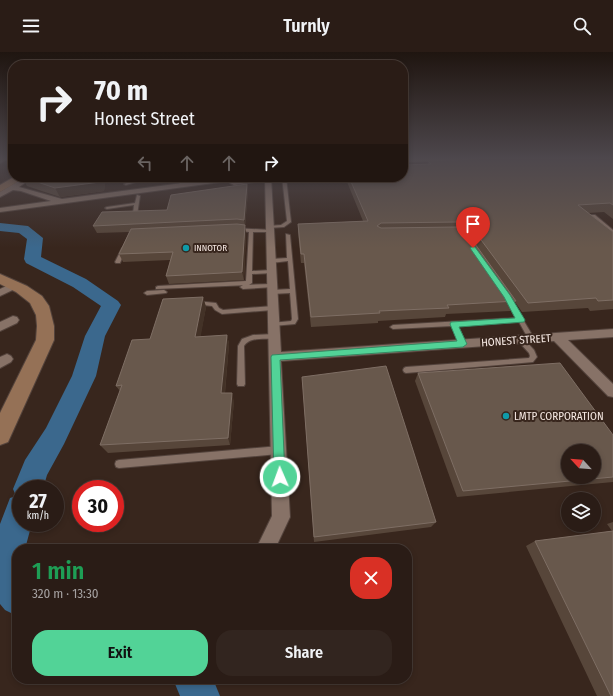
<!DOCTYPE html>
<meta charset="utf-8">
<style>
:root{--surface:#2a1c16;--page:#32251f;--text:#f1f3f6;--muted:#a5a1a1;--line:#463a35;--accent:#52d397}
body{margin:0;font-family:"Fira Sans Condensed",sans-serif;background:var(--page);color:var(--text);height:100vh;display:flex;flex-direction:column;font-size:15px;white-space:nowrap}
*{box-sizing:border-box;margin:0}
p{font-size:13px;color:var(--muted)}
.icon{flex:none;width:22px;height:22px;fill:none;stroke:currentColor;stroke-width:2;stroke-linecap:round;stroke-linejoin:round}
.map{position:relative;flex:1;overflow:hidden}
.details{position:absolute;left:12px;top:492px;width:400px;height:140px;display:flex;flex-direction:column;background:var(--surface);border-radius:16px;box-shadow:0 2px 6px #0003,0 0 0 1px var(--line)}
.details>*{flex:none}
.banner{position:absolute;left:8px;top:8px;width:400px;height:122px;border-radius:16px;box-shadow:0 2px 6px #0003,0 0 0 1px var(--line);background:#2a1c16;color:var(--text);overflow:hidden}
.needle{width:26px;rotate:296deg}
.tools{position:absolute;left:561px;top:392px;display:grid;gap:8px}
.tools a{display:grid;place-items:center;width:40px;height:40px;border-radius:50%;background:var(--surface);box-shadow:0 2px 6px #0003,0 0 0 1px var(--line);font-size:20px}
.speed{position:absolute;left:12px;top:428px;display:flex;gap:8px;font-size:20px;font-weight:700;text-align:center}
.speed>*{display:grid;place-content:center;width:52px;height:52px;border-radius:50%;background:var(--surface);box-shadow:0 2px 6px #0003,0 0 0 1px var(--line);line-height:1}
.speed small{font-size:10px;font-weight:400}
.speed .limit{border:6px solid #d22;background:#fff;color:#111}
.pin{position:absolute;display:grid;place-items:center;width:34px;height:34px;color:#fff;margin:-41px -17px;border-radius:50% 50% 50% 0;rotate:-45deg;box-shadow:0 0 4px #0007}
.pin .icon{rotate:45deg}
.me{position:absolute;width:44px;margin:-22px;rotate:358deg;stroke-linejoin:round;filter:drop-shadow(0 0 3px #0008)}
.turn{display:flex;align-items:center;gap:14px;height:84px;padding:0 20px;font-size:18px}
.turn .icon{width:52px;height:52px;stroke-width:2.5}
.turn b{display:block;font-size:28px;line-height:34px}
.lanes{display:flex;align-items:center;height:38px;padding:0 20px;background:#0003;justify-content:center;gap:20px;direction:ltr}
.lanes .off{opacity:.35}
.round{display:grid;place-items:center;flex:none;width:42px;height:42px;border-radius:16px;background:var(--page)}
.overview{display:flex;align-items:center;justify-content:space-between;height:68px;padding:0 20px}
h1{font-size:24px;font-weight:600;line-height:30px;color:#1e9e55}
.primary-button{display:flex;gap:8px;margin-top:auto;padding:8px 20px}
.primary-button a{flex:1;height:46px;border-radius:16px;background:var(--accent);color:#111;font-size:16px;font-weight:600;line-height:46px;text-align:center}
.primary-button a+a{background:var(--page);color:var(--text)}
header{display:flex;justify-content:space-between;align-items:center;height:52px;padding:0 20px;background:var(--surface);font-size:18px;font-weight:600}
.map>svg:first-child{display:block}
</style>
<header><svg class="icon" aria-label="menu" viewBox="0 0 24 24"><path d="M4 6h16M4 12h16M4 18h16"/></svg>Turnly<svg class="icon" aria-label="search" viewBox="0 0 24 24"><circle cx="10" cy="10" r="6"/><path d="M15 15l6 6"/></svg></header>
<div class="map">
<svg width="613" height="644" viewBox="0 0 613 644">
<rect width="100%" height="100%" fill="#38261d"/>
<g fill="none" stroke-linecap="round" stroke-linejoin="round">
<g fill="#3b688d" fill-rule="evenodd">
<polygon points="0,171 28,174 43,186 41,205 86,227 118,249 121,253 105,284 96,324 64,392 47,423 43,437 21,437 21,471 32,471 25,497 17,497 17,564 5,558 0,552 0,472 10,446 16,444 13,437 25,408 46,376 72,324 85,284 101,254 73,235 26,211 24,207 27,187 19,181 0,179"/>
<polygon points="173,627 213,627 220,644 180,644"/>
</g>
<defs>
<g id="lane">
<polygon points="158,125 168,125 136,130 126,133 124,132 136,128"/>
<polygon points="178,125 182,125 183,134 180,133"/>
<polygon points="282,125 286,125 291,170 284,175 268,176 268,174 281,173 287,169"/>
<polygon points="137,143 140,144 137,163 133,162 134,153 107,157 105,156 107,155 135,151"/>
<polygon points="591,163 595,163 613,178 613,181 591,165"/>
<polygon points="234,176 272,178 272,179 270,180 253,180 252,219 271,218 273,219 273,221 252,222 252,231 249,233 156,237 156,235 158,234 246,229 249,180 234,178"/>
<polygon points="286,182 290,183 298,267 295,272 273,274 271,273 270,272 271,271 291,269 292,267 290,241 272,242 269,240 272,238 290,237 288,209 271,211 268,209 271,207 287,206"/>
<polygon points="122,196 126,197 120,211 116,211 115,210"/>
<polygon points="272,232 274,233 274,235 243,237 240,235 243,233"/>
<polygon points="164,238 167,240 166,241 147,243 144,241 147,239"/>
<polygon points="508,245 510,246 534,286 533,288 529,288 519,270 458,274 466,292 463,294 460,292 452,274 393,277 390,275 393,273 516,266 505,247"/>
<polygon points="196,249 216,251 219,256 223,258 273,254 276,256 273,258 222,262 215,258 212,254 194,252 194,250"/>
<path d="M274,282h2l1,2 -1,2c-10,2 -26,-2 -32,8l1,38 -1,2h-6l-1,-2 1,-38 4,-7 11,-4z"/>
<polygon points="518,285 522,285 534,298 537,305 533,310 406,321 404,320 403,318 404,316 406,315 529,306 530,304 529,301 518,289 517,287"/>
<polygon points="279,394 282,395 283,398 282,401 279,402 119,416 116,415 115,412 116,409 119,408"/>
</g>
<g id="street">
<polygon points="3,106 10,106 0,111 0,107"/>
<polygon points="403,106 480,106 477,108 403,110"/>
<polygon points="25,125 33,125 19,135 62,147 228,125 246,125 243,127 0,160 0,156 51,149 21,139 13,138 0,145 0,140"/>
<polygon points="265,125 271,125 281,300 613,277 613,285 568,288 613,332 613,345 608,344 554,289 281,309 290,465 275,497 256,497 272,464"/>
<polygon points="259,126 262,128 261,129 234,133 230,131 234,129"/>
<polygon points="15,230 19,231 20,233 19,235 0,244 0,237"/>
<polygon points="13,264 17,265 19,268 17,271 0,279 0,270"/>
<polygon points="7,302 11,304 13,307 11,310 0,316 0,305"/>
</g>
<g id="secondary">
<polygon points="14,125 26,125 0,140 0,133"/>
<polygon points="0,222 27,234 42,244 49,254 54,274 54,288 8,390 0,393 0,361 36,288 37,274 36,263 30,251 16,240 0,232"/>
</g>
</defs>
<use href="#lane" stroke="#53433c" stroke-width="2"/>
<use href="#street" stroke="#53433c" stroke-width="2"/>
<use href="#secondary" stroke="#53433c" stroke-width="2"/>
<use href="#lane" fill="#877267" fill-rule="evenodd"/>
<use href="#street" fill="#877267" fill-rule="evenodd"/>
<use href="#secondary" fill="#957156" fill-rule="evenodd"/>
</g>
<g fill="#57463a">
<polygon points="477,106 613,106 613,167 604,160 588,161 613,180 613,257 590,259 588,256 522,260 515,250 510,259 446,262 445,265 378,269 378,271 311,275 304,211 301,211 298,181 298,172 363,169 345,125 403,125 428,112 428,109 476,107"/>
<polygon points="22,125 106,125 104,139 60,145 27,134"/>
<polygon points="247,132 248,139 245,175 246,181 244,228 169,232 166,224 170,208 123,210 119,202 129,180 97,181 93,174 167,158"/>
<polygon points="203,245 206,255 200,285 227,283 229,292 225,341 234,349 230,393 108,401 100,393 120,339 116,334 150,287"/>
<polygon points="418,321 613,383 613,430 457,445 415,329"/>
<polygon points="302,325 436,470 431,475 314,490"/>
<polygon points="613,470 613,644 597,644 526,494 535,489 612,479 607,472"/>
</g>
<g fill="#433227">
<polygon points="101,125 106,125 104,139 60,145 55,136"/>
<polygon points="247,132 248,139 245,175 246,181 244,228 242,220 245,174 244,168"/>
<polygon points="203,245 206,255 199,294 195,285"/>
<polygon points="227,283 229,292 224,350 221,341"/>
<polygon points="232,341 234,349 230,393 228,386"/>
</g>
<g fill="#68584c" stroke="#7e6e64" fill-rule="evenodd">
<polygon points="482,106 613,106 613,153 610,151 578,153 613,180 613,248 598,249 596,246 528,251 470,173 458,170 381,171 377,174 381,176 458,175 465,178 516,249 447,253 449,256 379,259 380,261 311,265 304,202 301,202 298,172 368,169 349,125 403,125 403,113 431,112 428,109 477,107"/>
<polygon points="23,125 101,125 100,130 55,136"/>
<polygon points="247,132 244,168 237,167 93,174 102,160 167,158 171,143"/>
<polygon points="237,172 245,173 242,220 166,224 173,200 119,202 131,177"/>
<polygon points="203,245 195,285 227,283 221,341 232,341 228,386 100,393 122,333 116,334 132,288 150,287 163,247"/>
<path d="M560,311l53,72v42l-150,14 -45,-118zM568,399h26v26h-26z"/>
<polygon points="386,314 436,470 314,485 302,325"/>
<polygon points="613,479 613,644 611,644 535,489"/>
</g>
<linearGradient id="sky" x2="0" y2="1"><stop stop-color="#1f1510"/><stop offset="0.54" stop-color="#4d474c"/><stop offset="1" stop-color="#4d474c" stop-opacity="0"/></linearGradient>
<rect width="613" height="196" fill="url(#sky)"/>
<polygon fill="#52d397" stroke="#358962" points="473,194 475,195 510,243 525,268 524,270 459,275 467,292 463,295 280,308 285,425 284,429 280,430 276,429 274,425 271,305 272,303 457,289 450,272 451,270 515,266 504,245 470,196"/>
<g fill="#0f9aa8" stroke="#38261d" stroke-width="1.5">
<circle cx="186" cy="196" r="4"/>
<circle cx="506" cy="364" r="4"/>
</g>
<g text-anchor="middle" stroke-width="4" stroke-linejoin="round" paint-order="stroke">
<g font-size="9" fill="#f6e9e3" stroke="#38261d" text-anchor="start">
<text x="194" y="199">INNOTOR</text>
</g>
<g font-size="11" fill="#f6e9e3" stroke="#38261d">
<text transform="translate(516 288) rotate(-4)" y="4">HONEST STREET</text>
</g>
<g font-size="11" fill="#f6e9e3" stroke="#38261d" text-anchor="start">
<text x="514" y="368">LMTP CORPORATION</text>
</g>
</g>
</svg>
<div class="tools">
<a><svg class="needle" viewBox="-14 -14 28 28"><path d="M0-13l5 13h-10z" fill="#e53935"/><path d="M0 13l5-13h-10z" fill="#a5a1a1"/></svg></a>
<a><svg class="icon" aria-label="layers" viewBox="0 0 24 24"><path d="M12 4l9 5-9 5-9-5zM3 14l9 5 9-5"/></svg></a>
</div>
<div class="speed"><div>27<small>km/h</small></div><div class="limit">30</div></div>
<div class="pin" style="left:473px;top:196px;background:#d93025"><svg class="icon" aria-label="arrive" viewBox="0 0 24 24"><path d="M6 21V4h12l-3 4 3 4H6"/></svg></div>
<svg class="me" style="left:280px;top:425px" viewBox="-20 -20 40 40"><circle r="17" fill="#52d397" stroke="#fff" stroke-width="3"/><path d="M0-11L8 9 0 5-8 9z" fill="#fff"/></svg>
<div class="banner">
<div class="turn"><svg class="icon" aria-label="right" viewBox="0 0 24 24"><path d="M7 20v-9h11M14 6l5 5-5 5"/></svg><div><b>70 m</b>Honest Street</div></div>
<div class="lanes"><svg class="icon off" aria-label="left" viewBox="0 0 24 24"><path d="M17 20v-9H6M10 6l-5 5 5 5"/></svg><svg class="icon off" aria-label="ahead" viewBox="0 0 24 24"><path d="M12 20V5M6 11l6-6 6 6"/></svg><svg class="icon off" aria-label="ahead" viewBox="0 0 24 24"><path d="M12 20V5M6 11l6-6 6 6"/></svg><svg class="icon" aria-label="right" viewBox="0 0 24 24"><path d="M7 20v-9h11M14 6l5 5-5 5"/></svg></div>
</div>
<section class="details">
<div class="overview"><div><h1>1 min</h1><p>320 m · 13:30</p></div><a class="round" style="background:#d93025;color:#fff"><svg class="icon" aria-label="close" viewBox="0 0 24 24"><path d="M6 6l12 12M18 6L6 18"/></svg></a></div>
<div class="primary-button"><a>Exit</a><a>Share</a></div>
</section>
</div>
